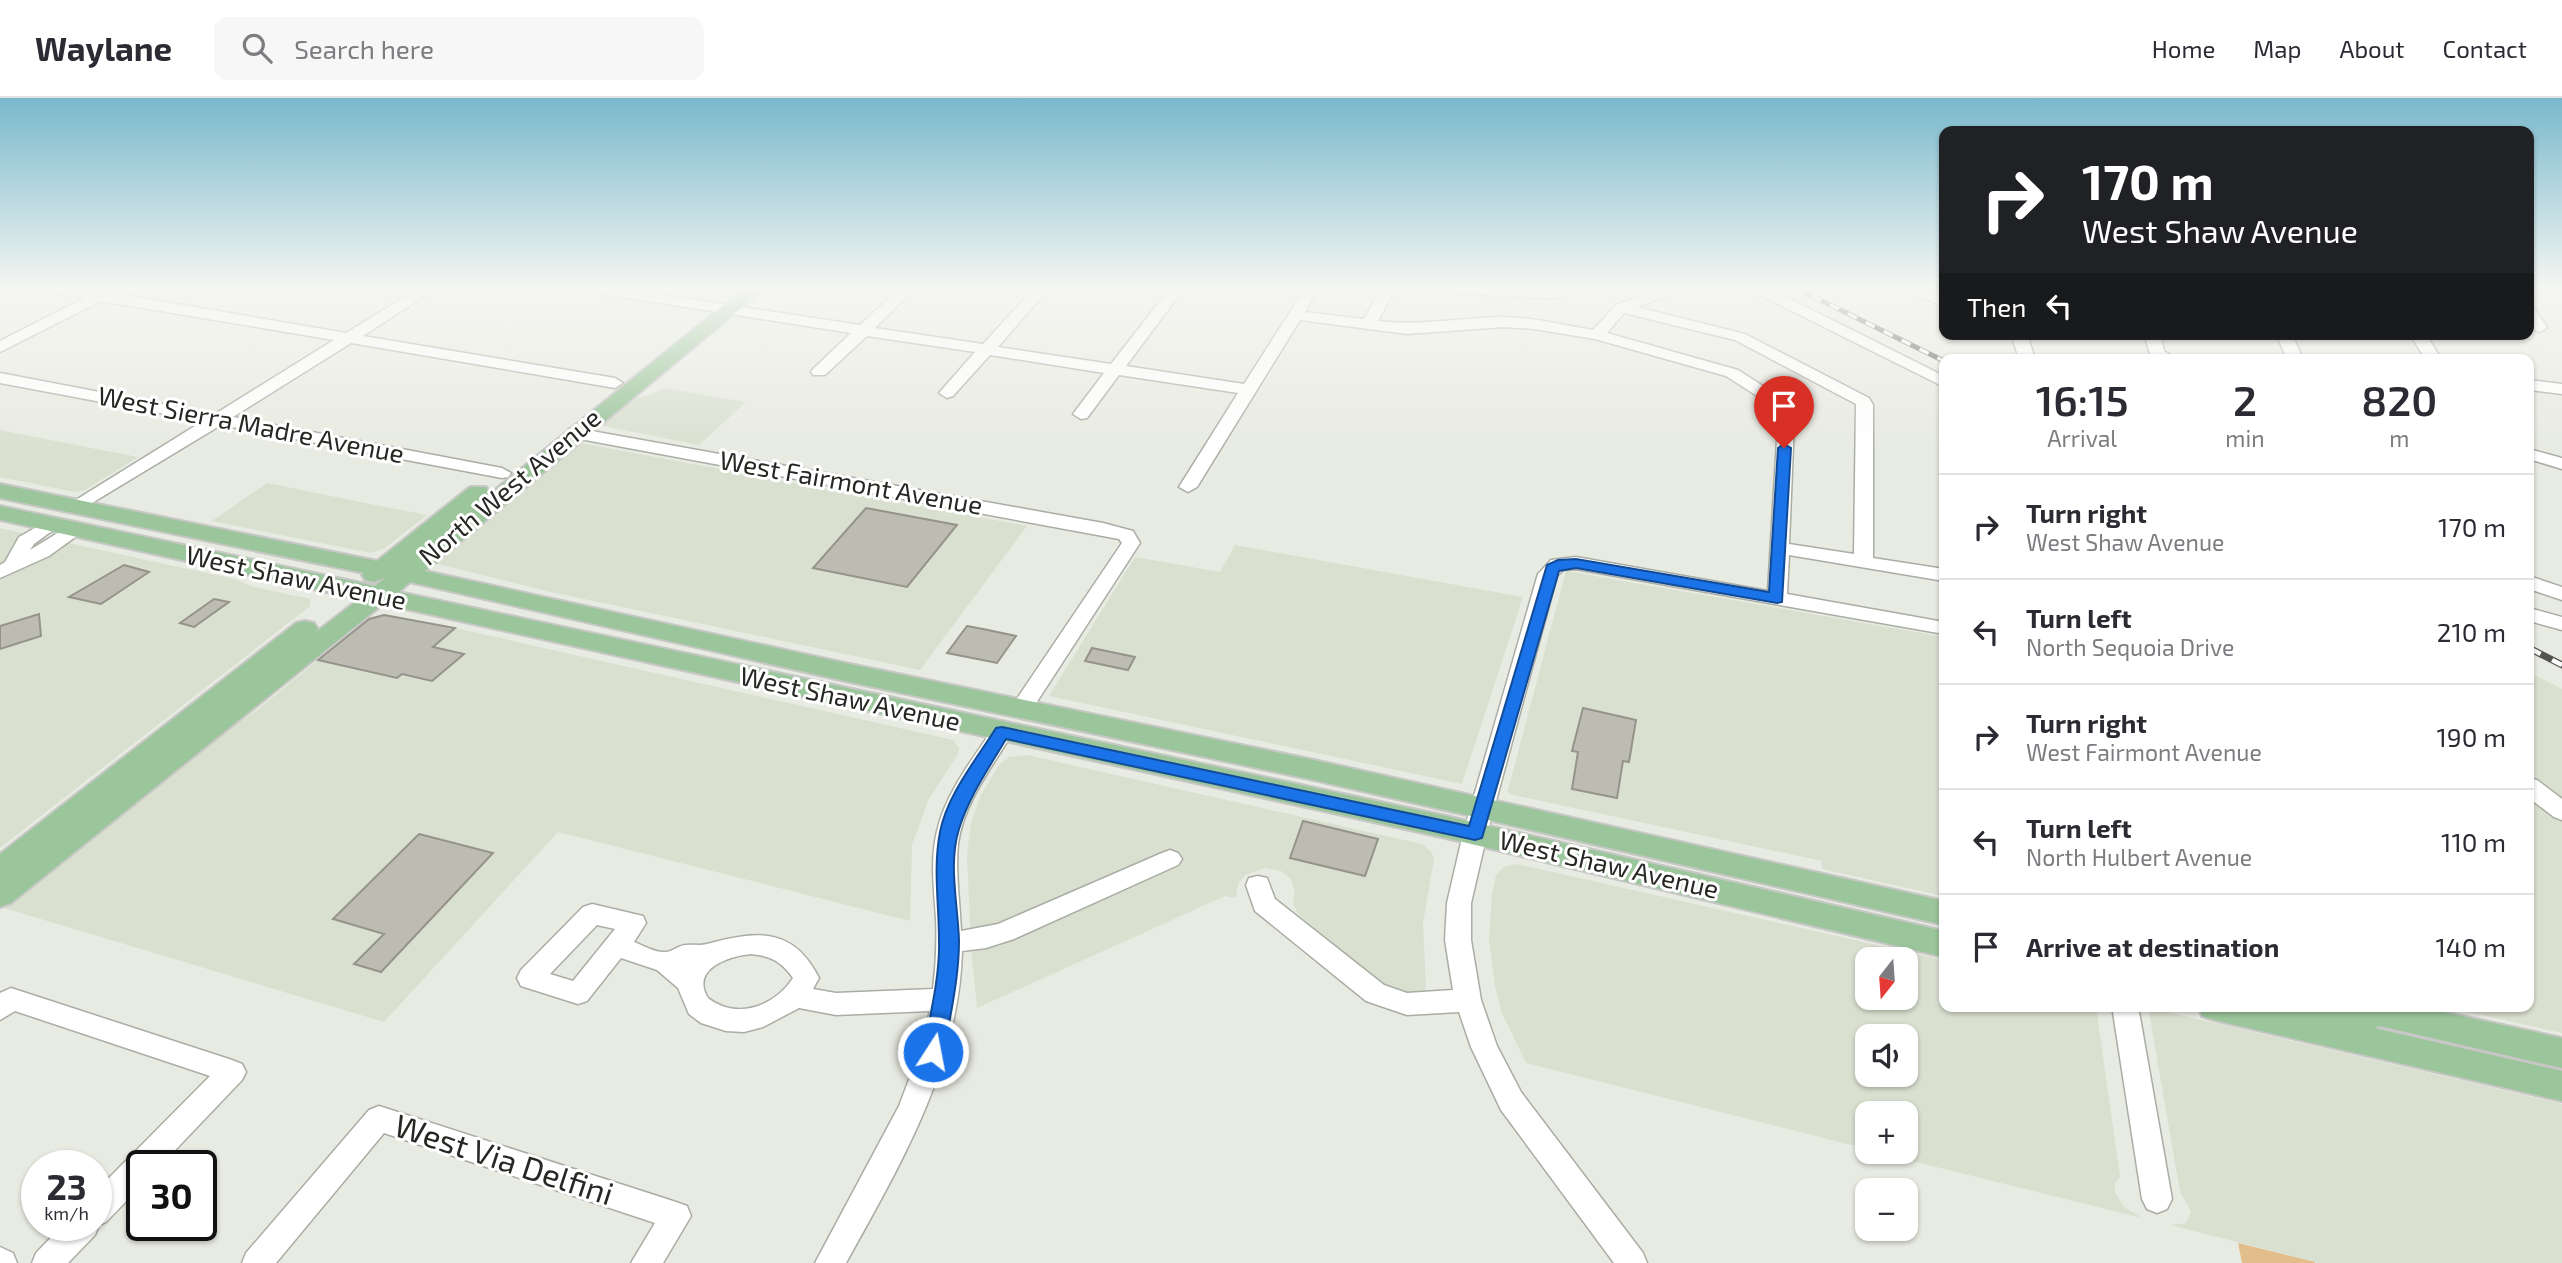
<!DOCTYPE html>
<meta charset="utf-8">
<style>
:root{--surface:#fff;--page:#f7f7f7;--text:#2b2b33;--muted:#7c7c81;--line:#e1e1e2}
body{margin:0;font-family:"Exo 2",sans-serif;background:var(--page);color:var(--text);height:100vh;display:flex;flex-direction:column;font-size:26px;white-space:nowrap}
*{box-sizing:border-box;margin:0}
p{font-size:23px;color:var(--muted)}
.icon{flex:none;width:38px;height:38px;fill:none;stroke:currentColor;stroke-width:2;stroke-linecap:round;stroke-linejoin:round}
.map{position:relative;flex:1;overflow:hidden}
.sheet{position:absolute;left:1939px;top:256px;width:595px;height:658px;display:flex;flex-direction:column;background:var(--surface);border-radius:14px;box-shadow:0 2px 5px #0004}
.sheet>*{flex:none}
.hud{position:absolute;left:1939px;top:28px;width:595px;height:214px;border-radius:14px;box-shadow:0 2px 5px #0004;background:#202124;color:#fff;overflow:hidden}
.needle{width:46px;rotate:197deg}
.controls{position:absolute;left:1855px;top:849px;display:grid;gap:14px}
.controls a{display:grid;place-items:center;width:63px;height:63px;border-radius:14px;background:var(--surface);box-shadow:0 2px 5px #0004;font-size:35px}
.speed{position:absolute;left:21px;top:1052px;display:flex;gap:14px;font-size:35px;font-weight:700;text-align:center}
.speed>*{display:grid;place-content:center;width:91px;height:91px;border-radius:50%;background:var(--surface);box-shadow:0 2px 5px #0004;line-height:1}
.speed small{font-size:18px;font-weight:400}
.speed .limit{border:4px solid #111;border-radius:10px;background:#fff;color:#111}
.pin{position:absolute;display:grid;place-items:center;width:60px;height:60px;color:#fff;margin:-72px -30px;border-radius:50% 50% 50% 0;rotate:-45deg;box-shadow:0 0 7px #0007}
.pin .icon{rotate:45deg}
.me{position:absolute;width:77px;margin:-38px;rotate:11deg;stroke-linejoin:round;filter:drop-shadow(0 0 5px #0008)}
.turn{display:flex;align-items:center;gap:24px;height:147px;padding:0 28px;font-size:32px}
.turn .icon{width:91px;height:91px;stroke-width:2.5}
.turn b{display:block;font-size:49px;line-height:60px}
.then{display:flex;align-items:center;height:66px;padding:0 28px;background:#0003;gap:14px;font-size:26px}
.eta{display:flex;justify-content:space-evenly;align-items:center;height:119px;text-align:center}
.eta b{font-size:42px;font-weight:600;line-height:49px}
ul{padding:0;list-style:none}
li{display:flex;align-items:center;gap:21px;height:105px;padding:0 28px;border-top:2px solid var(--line)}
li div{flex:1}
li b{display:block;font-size:26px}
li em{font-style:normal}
header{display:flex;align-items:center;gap:42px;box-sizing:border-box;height:98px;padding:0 35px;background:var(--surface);border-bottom:2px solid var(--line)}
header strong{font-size:33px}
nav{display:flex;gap:38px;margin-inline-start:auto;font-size:24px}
.search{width:490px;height:63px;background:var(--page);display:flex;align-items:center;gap:18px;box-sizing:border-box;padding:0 24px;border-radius:14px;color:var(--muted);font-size:26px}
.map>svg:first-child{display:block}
</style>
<header>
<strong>Waylane</strong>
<div class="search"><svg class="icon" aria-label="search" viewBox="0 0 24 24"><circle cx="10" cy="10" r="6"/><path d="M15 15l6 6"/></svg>Search here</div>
<nav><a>Home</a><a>Map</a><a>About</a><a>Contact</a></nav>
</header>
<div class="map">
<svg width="2562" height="1165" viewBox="0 0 2562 1165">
<rect width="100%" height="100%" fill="#e8ebe1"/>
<g fill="#dae0d0" fill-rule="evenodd">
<polygon points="665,290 746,304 699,347 599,327 631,301 651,297"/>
<polygon points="0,332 86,349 138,359 85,392 75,394 0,379"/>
<polygon points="577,346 580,345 1027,428 920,572 551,494 434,465"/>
<polygon points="267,385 370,406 427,417 385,450 371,455 212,423"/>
<polygon points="0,430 234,481 254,489 310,501 310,508 0,750"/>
<polygon points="1235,447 1523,499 1462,686 1049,598 1135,459 1220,474"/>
<polygon points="1566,473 1944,539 1944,798 1822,771 1822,763 1509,696 1508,692"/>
<polygon points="455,530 953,642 959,650 958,656 929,701 912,747 910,823 558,734 384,924 4,810 213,641 257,612 318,562 397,580"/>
<polygon points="2529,574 2562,591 2562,935 2441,908 2529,908"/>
<polygon points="1027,657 1422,746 1432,755 1434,761 1423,825 1426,891 1421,894 1401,894 1374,881 1297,815 1293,805 1295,793 1291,781 1281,773 1265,770 1245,777 1238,786 1236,800 1225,798 977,910 971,849 967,757 971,725 981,697 999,667 1009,659"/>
<path d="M1517,766l427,96v46h152l24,171 -5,6v9l9,15 18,11 -266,-66h30v-39h-39v36l-341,-86 -24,-50 -7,-27 -6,-47 3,-44 4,-20 8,-8zM1867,861h39v39h-39zM1867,938h39v38h-39z"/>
<polygon points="2155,911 2562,1006 2562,1165 2319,1165 2170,1127 2186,1125 2191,1113 2180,1094 2149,914"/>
</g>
<polygon fill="#e1be8b" points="2238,1145 2315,1164 2315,1165 2242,1165"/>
<g fill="#bdbcb2" stroke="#95938a" stroke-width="2">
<polygon points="866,410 957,427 907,489 813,470"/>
<polygon points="124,467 149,474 101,506 69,499"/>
<polygon points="214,501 229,504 194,529 180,525"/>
<polygon points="39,516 41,538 0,551 0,528"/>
<polygon points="384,517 455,530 433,549 464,556 432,583 402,576 397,580 318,562 369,521"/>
<polygon points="967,528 983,531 1016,538 997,565 947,555"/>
<polygon points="1092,550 1135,559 1128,572 1085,563"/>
<polygon points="1583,610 1636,622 1629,664 1623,663 1617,700 1572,691 1578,654 1572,653"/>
<polygon points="1303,723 1378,741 1365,778 1290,760"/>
<polygon points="419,736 493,755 381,874 354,866 384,836 333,821"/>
</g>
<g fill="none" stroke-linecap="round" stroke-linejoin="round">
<defs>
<g id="minor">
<polygon points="37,189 101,193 346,235 421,189 438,189 363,238 615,280 623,285 615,290 351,245 233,319 502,370 511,375 508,379 502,380 221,327 77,414 68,409 71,405 203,323 0,285 0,275 215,316 334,242 101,203 0,254 0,243 84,200 44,193"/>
<path d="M576,189h34l250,38 41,-38h15l-41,41 108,16 52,-57h15l-52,60 113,17 60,-77h14l-59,79 118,18 62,-97h14l-15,25 59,7 18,-32h14l-18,34c42,5 82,-3 124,-4 31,0 61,8 91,13l23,-25 49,-18h20l-2,3 -46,17 108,27 124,64 4,7v153l71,11v12l-155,-26 -2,39 157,28v12l-368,-65 -13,1 -6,6 -70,258 -16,69v37l10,60 16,46 24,46 122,161 4,10h-33l-113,-153 -30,-63 -12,-35 -52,3 -41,-14 -111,-90 -9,-26 3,-7 9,-2 9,2 8,21 109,86 23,8 46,-3 -8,-50 2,-37 16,-69 75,-260 13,-14 25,-3 192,34 10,-168 -13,-22 -39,-25 -131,-37 -61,-10 -31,-2 -96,7 -107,-14 -103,167 -9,5 -9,-5 59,-94 -119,-18 -32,43 -6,1 -8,-5 31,-41 -114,-18 -37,41 -6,2 -8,-5 36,-41 -108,-16 -42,39h-12l-2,-3 2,-3 38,-36 -268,-42zM1624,215l111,27 121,64 -2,150 -65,-10 5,-121 -17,-28 -39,-25 -131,-37z"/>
<polygon points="1449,189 1547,192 1548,189 1562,189 1559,199 1548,200 1455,195 1450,194"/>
<polygon points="1748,189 1766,189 1944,278 1944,289 1750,192"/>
<polygon points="1903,189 1921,189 1944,200 1944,209 1905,192"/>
<path d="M2529,209l5,1 13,19 -3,3 -5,2c-12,-3 -11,-15 -10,-25z"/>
<polygon points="2011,236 2027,236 2035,261 2019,261"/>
<polygon points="2144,236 2160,236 2164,253 2177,261 2151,259"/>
<polygon points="2276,236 2292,236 2303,261 2287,261"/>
<polygon points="2410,236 2426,236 2441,261 2425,261"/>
<polygon points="2529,282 2562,286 2562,296 2529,292"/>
<polygon points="575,330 1103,425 1133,433 1140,445 1029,616 1021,618 1013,616 1010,611 1122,445 1119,441 569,339 567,335 569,331"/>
<polygon points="2529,351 2562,360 2562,371 2529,361"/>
<polygon points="51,421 60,427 34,446 30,452 69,428 76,426 85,432 49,458 0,480 0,467 5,464 19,439"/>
<polygon points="2529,478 2562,489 2562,502 2529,491"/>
<polygon points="2529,510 2562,519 2562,532 2529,523"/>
<path d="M1002,626l8,3 3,5c-21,36 -49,69 -55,112 -3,29 2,58 3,87l37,-7 164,-71 8,-3 8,3 4,6 -4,6 -164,74 -28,9 -24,3c-3,116 -62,214 -116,312h-31l84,-157 20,-53 11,-42 -94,4 -37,-7 -36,19 -19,5 -18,-1 -25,-8 -12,-9 -11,-26 -21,-18 -36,-12 -34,43 -9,3 -57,-18 -4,-8 4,-8 62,-63 9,-3 51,12 3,7 -12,19c8,3 22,11 31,10 7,0 14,-7 21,-7 7,-1 14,1 21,-1 49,-13 86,-18 112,34l-6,11 23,4 97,-4c3,-24 4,-48 3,-71 -2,-29 -6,-58 1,-87 9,-39 36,-72 57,-104zM597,827l18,4 -42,52 -23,-7zM751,856c20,2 30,7 42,24 -19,29 -57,42 -85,20 -18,-29 21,-42 43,-44z"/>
<polygon points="2529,680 2537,682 2562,701 2562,722 2554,719 2529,700"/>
<polygon points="11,890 232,962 242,966 246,974 242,982 160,1068 142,1068 142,1087 106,1124 99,1127 95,1137 68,1165 32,1165 36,1155 63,1127 96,1127 96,1093 210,978 15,913 0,922 0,895"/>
<polygon points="2112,908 2138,908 2172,1101 2167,1111 2157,1115 2147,1111 2142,1101"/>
<polygon points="379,1008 676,1104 687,1108 691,1118 663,1165 631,1165 655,1125 384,1035 276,1165 242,1165 246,1155 369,1012"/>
<polygon points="0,1149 13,1155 17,1165 0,1165"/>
</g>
<g id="major">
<polygon points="746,189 766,189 425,473 845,565 1314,662 1944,803 1944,827 1314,682 845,583 410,484 399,494 1446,718 1944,833 1944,859 1446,740 383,506 11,805 0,809 0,756 296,525 305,523 314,525 318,531 315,535 359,501 0,422 0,408 375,488 386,479 374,484 365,482 362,477 364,475 0,400 0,386 377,463 470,389 486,389 489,394 486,399 401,468"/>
<polygon points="2198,908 2416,908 2562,940 2562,970 2380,928 2374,930 2562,973 2562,1003 2214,922 2202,918"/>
</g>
</defs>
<use href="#minor" stroke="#aaada4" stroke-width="3"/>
<use href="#major" stroke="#c7c7c6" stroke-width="4"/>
<use href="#minor" fill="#fff" fill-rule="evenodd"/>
<use href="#major" fill="#9bc59a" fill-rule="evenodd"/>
<defs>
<polyline id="rail-far1" points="1794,189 1944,263"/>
<polyline id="rail" points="2529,550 2562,567"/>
</defs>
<use href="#rail-far1" stroke="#53544f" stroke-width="5"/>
<use href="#rail" stroke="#53544f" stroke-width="7"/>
<use href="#rail-far1" stroke="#fff" stroke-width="3.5" stroke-dasharray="10" stroke-linecap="butt"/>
<use href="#rail" stroke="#fff" stroke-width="4.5" stroke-dasharray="13" stroke-linecap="butt"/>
</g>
<linearGradient id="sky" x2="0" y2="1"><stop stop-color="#79b9cc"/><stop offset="0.54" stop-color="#f5f6f2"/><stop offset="1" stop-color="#f5f6f2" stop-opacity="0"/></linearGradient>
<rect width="2562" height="352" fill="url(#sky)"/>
<path fill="#1a73e8" stroke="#114b97" stroke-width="2" d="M1784,346l7,4 -9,154 -5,1 -201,-35 -17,3 -77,267 -7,2 -469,-101c-17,29 -37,57 -47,90 -11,35 -1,76 0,112 0,37 -9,75 -15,111l-3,6 -8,3 -7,-3 -3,-6c7,-36 17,-75 16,-112 0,-36 -6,-72 1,-108 7,-37 36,-72 56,-104l6,-1 467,99 78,-261 11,-5 18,-1 193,33 9,-144z"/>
<g text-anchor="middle" stroke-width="6" stroke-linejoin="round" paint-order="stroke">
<g font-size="26" fill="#272824" stroke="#fff">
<text transform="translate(251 327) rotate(11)" y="9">West Sierra Madre Avenue</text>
<text transform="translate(851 385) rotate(10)" y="9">West Fairmont Avenue</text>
<text transform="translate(510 389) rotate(-40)" y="9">North West Avenue</text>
<text transform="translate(296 480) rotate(12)" y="9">West Shaw Avenue</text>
<text transform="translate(850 601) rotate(12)" y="9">West Shaw Avenue</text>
<text transform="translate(1609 767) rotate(13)" y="9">West Shaw Avenue</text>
</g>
<g font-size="32" fill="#272824" stroke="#fff">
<text transform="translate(504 1062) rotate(18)" y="11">West Via Delfini</text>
</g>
</g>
</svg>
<div class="controls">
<a><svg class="needle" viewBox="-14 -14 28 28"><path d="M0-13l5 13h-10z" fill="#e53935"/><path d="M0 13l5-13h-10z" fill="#7c7c81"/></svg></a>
<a><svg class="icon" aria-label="sound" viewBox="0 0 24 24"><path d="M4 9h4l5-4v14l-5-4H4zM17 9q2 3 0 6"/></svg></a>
<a>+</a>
<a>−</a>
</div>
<div class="speed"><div>23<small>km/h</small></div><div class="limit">30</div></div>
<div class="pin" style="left:1784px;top:350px;background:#d93025"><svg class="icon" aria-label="arrive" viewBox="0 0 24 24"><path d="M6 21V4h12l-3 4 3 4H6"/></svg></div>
<svg class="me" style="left:933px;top:954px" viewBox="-20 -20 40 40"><circle r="17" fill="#1a73e8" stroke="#fff" stroke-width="3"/><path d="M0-11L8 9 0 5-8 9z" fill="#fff"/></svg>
<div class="hud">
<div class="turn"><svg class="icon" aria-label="right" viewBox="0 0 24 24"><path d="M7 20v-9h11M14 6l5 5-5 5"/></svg><div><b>170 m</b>West Shaw Avenue</div></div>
<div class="then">Then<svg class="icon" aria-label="left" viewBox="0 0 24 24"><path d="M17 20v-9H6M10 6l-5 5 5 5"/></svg></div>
</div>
<section class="sheet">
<div class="eta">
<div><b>16:15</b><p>Arrival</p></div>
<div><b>2</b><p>min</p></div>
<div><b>820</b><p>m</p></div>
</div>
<ul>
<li><svg class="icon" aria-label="right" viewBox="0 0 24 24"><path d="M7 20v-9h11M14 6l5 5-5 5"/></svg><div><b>Turn right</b><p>West Shaw Avenue</p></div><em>170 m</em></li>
<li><svg class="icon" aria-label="left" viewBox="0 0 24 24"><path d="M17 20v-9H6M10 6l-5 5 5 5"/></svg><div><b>Turn left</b><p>North Sequoia Drive</p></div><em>210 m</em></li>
<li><svg class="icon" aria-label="right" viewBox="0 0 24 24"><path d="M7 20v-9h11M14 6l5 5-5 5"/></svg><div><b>Turn right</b><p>West Fairmont Avenue</p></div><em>190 m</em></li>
<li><svg class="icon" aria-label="left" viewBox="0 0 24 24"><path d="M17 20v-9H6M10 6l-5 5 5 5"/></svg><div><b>Turn left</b><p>North Hulbert Avenue</p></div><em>110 m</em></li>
<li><svg class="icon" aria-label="arrive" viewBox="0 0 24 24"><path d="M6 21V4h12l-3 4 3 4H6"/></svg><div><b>Arrive at destination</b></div><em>140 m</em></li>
</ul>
</section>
</div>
